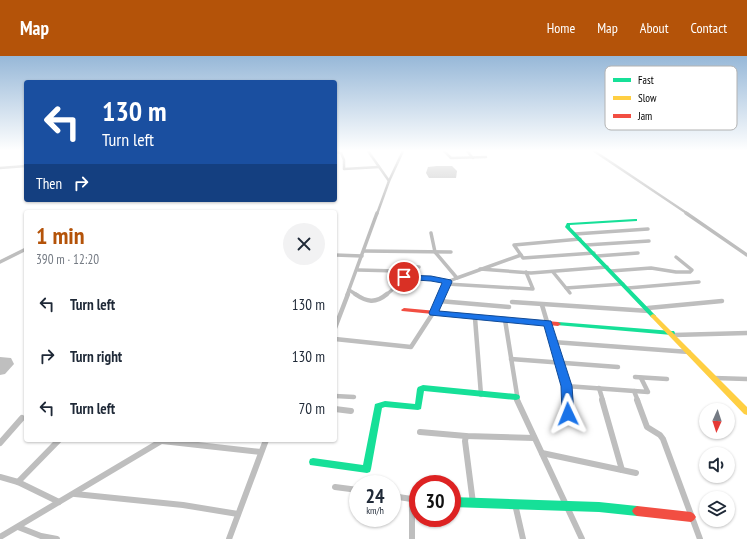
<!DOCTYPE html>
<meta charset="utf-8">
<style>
:root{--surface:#fff;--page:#f2f2f3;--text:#1f2937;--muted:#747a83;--accent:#b45309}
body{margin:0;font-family:"PT Sans Narrow",sans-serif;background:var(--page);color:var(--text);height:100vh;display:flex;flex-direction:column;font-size:15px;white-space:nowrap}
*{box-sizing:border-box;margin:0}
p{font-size:13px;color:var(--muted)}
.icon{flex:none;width:22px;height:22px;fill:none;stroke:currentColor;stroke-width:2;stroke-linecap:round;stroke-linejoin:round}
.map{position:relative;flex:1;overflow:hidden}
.details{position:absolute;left:24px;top:154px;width:313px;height:232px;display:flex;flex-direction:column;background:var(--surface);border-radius:4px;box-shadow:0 1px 3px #0004}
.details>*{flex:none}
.hud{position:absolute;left:24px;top:24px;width:313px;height:122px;border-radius:4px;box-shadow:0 1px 3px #0004;background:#1a4fa0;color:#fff;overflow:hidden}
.needle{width:26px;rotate:183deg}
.controls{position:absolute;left:699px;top:347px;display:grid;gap:8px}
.controls a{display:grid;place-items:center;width:36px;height:36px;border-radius:50%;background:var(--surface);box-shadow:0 1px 3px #0004;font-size:20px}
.speed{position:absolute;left:349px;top:419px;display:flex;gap:8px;font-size:20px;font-weight:700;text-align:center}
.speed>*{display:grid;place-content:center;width:52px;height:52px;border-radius:50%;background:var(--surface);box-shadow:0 1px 3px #0004;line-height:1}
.speed small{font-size:10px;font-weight:400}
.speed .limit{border:6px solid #d22;background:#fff;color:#111}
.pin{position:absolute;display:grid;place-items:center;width:34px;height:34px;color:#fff;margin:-17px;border:2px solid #fff;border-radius:50%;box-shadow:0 1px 4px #0007}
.me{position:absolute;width:44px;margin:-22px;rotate:358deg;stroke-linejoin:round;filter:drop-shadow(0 0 3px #0008)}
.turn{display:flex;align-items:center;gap:14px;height:84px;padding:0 12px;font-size:18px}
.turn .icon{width:52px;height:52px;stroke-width:2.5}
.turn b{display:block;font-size:28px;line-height:34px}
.then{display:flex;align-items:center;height:38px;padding:0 12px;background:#0003;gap:8px;font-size:15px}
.round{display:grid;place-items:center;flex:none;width:42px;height:42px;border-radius:21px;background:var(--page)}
.headline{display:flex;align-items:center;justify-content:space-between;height:68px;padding:0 12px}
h1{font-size:24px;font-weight:800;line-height:30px;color:var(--accent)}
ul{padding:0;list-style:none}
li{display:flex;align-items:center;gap:12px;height:52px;padding:0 12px}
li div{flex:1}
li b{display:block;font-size:15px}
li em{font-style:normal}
header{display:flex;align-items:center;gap:24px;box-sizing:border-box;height:56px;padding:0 20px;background:var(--accent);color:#fff}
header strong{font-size:19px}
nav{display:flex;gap:22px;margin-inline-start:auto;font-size:14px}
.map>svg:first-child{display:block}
</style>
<header>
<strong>Map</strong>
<nav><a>Home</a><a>Map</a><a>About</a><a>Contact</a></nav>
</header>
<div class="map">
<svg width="747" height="483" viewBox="0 0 747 483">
<rect width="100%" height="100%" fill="#fff"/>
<g fill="#bfbfbf">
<polygon points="437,110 452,110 457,115 456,122 429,122 426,117 428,111"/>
<polygon points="0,301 11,302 14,308 5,318 0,319"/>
</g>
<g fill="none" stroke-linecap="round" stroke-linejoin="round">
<g stroke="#bebebe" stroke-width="2.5">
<polyline points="368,95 389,125"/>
<polyline points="444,95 451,102 486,101"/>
<polyline points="467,95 473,102"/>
<polyline points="594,95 688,158"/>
<polyline points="335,96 341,97 344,104 344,113 379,111"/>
<polyline points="0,112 26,110"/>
<polyline points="377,158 389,125 403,95"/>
</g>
<g stroke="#bebebe" stroke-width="3.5">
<polyline points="686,157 747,199"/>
<polyline points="431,177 435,196 457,222 447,226 441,239"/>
<polyline points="575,178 648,173"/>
<polyline points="580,183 514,189 523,202 594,197"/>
<polyline points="586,189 649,185"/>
<polyline points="364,195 451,196"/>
<polyline points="335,199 362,200"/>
<polyline points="597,200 638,197"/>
<polyline points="0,206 26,193"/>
<polyline points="480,213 531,217 607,211"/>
<polyline points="358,214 398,215 392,234 386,239"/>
<polyline points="398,215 401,210 419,211"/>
<polyline points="611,215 651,212 676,216 690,216 692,214 676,201"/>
<polyline points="553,216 566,232 623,228"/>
<polyline points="395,221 431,222 447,226"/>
<polyline points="457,222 521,199"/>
<polyline points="447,228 533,233 526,216"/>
<polyline points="566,232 570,237"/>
<polyline points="628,232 699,226"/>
<polyline points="349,234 357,239"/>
<polyline points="347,239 377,157"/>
</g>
<g stroke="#bebebe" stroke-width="4.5">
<path d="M355,238c12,8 20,10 32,0"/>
<polyline points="439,245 509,251"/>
<polyline points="512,246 649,255"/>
<polyline points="542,249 566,330 567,345"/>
<polyline points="648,252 722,245"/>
<polyline points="475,262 481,339"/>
<polyline points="505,264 518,345"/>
<polyline points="335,272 348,238"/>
<polyline points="674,279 747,277"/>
<polyline points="335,283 411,291 433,257 442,238"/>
<polyline points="553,286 689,296"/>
<polyline points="511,303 618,311"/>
<polyline points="635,321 667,323"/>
<polyline points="714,322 747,323"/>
<polyline points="566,330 648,336 641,322"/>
<polyline points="599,332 603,345"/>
<polyline points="634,335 638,345"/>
<polyline points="335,340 354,341"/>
</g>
<g stroke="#bebebe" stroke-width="6">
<polyline points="517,344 582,483"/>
<polyline points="567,344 568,358"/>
<polyline points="602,344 622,414"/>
<polyline points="637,344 647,371 660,379 663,383 700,483"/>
<polyline points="335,353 351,355"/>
<polyline points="420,376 466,380 534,382"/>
<polyline points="466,380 465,385 473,447"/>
<polyline points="162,385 261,396"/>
<polyline points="0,387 22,362"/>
<polyline points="542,397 636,417"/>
<polyline points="0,421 18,426 59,446"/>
<polyline points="18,426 59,384"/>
<polyline points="335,431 358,434"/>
<polyline points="75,438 183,449 238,458"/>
<polyline points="392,440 418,444"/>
<polyline points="412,443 412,483"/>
<polyline points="515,448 523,483"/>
<polyline points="18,471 41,480 57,483"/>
<polyline points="0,481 163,384"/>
<polyline points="229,483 266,384"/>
</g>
<g fill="#16e098" fill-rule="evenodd">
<polygon points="635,163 637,163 637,165 570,169 570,171 655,259 656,260 653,262 651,261 565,171 567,167 569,167"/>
<polygon points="558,266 672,275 674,275 675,277 674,279 672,279 556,269 555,268"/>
<polygon points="423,329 516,338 519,339 520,341 519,343 516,344 424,335 421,353 418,354 385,351 382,352 371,413 370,416 367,417 310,409 309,406 310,403 313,402 363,409 375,348 385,345 415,348 417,333 418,331"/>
<polygon points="452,441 599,446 637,450 640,452 642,455 640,458 637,460 599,456 452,451"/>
</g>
<polygon fill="#ffcf43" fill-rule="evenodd" points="653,258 655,259 747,351 747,359 744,358 651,261 650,260"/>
<g fill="#f24e42" fill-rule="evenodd">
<polygon points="404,252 558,266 561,268 558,270 402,255 401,254"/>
<polygon points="637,450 691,456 694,458 696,461 694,464 691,466 637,460 634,458 632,455 634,452"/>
</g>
</g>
<linearGradient id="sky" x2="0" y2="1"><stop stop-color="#97b8d8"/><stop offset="0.58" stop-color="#fff"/><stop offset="1" stop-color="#fff" stop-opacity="0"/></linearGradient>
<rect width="747" height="163" fill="url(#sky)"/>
<polygon fill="#1a73e8" stroke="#114b97" points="404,219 431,220 451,224 452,226 439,255 551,265 572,330 574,358 572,362 568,363 563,362 562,358 561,330 544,270 430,259 429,257 442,227 431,225 401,223 401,220"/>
<rect x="605" y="10" width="132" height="64" rx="6" fill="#fff" stroke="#b2b2b2" stroke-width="1"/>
<rect x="613" y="22" width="18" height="4" fill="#16e098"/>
<rect x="613" y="40" width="18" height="4" fill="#ffcf43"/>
<rect x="613" y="58" width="18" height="4" fill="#f24e42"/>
<g font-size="11" fill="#000">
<text x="638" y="28">Fast</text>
<text x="638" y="46">Slow</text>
<text x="638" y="64">Jam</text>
</g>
</svg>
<div class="controls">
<a><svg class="needle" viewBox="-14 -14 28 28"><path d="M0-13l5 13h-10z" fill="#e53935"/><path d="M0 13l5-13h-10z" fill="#747a83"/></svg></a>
<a><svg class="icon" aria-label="sound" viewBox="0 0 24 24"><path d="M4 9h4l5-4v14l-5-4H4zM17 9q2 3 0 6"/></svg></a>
<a><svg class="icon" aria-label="layers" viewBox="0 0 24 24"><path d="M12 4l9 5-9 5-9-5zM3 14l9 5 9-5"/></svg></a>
</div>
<div class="speed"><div>24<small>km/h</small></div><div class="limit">30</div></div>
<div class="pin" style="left:404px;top:221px;background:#d93025"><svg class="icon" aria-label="arrive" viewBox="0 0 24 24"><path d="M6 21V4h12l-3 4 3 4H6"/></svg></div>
<svg class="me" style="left:568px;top:358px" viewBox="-20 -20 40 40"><path d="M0-17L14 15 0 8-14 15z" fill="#1a73e8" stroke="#fff" stroke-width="4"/></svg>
<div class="hud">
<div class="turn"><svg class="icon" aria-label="left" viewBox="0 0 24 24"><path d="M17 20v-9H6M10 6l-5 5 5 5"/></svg><div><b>130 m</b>Turn left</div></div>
<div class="then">Then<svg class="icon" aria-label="right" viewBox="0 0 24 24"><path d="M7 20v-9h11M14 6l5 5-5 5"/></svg></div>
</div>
<section class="details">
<div class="headline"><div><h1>1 min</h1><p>390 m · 12:20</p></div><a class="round"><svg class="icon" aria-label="close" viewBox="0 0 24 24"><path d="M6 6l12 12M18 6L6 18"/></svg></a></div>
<ul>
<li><svg class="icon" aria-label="left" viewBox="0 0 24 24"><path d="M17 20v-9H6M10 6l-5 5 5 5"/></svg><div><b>Turn left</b></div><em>130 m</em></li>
<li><svg class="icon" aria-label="right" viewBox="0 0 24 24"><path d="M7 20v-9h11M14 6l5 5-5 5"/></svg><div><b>Turn right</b></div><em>130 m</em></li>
<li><svg class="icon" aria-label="left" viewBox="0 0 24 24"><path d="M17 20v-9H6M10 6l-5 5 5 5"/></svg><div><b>Turn left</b></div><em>70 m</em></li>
</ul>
</section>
</div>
